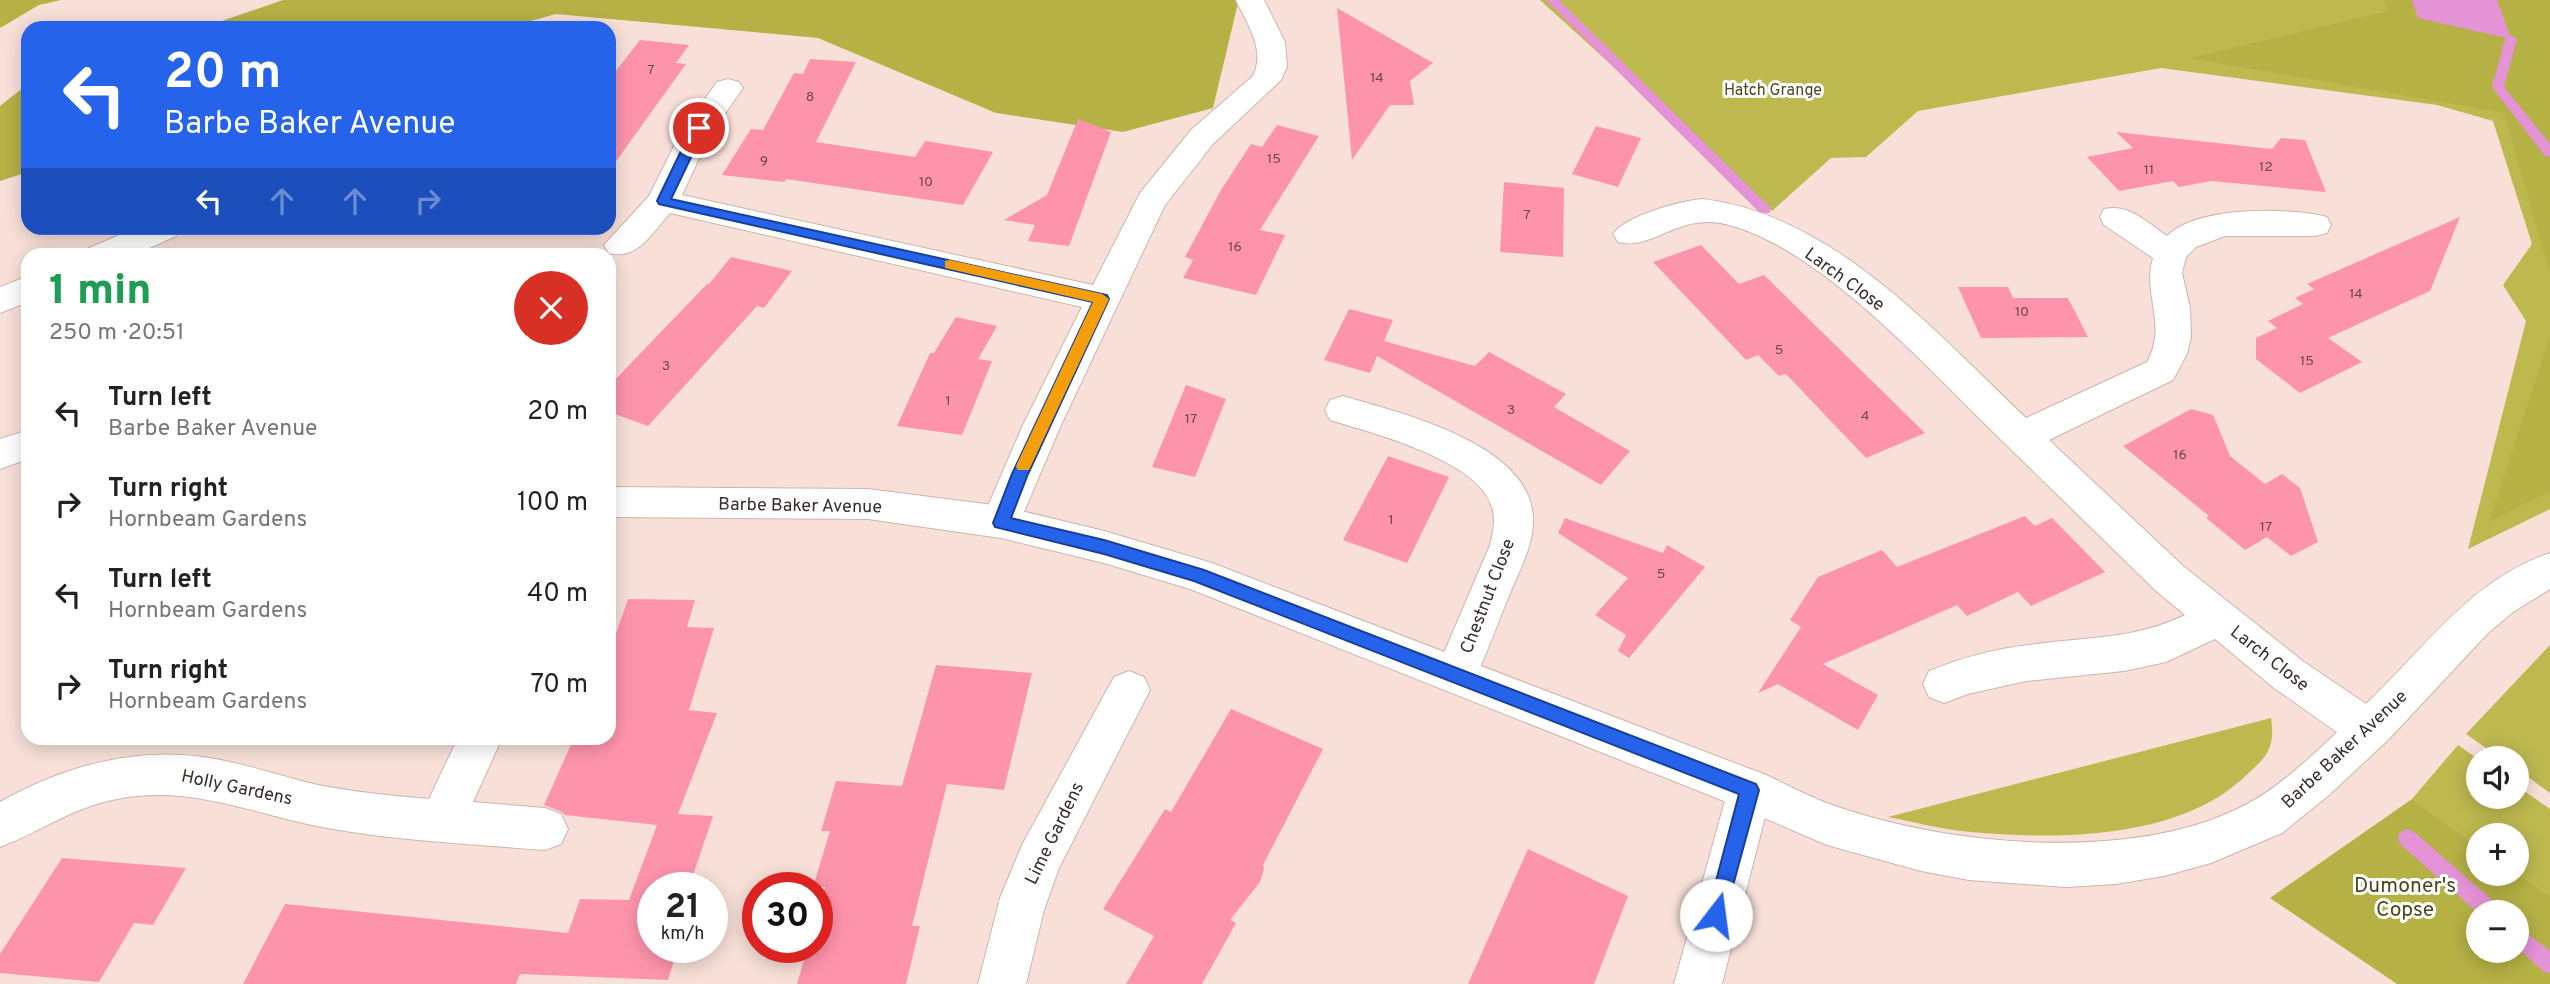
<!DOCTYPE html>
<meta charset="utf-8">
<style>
:root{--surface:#fff;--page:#f2f2f2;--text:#222;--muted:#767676}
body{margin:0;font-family:Overpass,sans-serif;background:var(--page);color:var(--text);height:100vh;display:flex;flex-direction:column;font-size:26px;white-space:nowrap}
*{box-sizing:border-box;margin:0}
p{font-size:23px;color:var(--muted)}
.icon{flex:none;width:38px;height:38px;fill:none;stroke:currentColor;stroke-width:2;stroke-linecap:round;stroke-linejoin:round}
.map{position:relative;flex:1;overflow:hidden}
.drawer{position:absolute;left:21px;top:248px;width:595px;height:497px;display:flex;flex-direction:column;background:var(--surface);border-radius:21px;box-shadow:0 4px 18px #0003}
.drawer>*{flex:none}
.banner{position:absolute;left:21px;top:21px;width:595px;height:214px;border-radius:21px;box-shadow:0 4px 18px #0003;background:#2563eb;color:#fff;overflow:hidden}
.controls{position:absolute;left:2466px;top:746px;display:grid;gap:14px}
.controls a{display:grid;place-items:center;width:63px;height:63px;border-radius:50%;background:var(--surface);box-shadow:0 4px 18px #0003;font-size:35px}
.speed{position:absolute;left:637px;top:872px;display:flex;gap:14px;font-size:35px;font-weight:700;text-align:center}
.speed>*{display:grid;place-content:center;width:91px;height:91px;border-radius:50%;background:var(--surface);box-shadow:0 4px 18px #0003;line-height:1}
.speed small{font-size:18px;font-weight:400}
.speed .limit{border:10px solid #d22;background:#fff;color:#111}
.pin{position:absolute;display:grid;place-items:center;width:60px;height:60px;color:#fff;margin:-30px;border:4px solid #fff;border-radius:50%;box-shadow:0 2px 7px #0007}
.me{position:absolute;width:77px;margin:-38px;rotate:15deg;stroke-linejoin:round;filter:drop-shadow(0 0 5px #0008)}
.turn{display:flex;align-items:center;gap:24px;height:147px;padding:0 28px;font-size:32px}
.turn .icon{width:91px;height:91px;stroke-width:2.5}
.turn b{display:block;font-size:49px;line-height:60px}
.lanes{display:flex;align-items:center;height:66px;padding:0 28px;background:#0003;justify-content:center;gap:35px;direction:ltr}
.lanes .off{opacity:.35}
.round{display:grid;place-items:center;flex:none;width:74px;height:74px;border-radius:37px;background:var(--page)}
.overview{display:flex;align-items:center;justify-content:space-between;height:119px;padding:0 28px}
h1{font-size:42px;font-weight:800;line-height:52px;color:#1e9e55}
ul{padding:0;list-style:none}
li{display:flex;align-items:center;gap:21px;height:91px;padding:0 28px}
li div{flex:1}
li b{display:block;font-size:26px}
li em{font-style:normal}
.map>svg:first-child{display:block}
</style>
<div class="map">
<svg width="2550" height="984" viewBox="0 0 2550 984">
<rect width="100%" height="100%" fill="#f8e0d8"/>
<g fill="#bdb94f">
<polygon points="1540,0 2550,0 2550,509 2468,549 2526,321 2503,285 2532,244 2493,121 2437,105 2161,68 1918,111 1866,157 1831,158 1772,211"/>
<polygon points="2550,645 2550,793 2517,769 2516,758 2500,758 2466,734"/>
<path d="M2271,718c5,33 -6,40 -30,62 -65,59 -186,60 -270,52 -27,-2 -56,-10 -83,-15z"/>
<polygon points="2458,745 2478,759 2478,796 2516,796 2517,786 2550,809 2550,896 2517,873 2516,835 2478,835 2478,846 2412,799"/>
</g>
<g fill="#b5b145" fill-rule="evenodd">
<polygon points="0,0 61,0 39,5 0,28"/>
<polygon points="283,0 1236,0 1238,3 1213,108 1123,132 996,113 818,38 556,14 505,28 201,28"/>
<polygon points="2383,0 2550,0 2550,273 2504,113 2190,58 2388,11"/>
<polygon points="28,84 28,172 0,181 0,106"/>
<polygon points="2550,336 2550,491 2489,522"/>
<path d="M2412,799l66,47v27h39l33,23v88h-153l-127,-86zM2478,912h38v38h-38z"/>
</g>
<polygon fill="#e493d6" points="2412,0 2497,0 2511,39 2418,18"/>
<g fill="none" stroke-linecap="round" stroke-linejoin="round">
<g fill="#e493d6" fill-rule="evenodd">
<polygon points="1546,0 1559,0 1770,207 1770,213 1760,213"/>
<polygon points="2511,35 2517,39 2504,87 2550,144 2550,157 2545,156 2492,87 2505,39"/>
<polygon points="2407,829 2414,832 2498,905 2501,912 2478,913 2400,844 2398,838 2400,832"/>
<polygon points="2516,925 2550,951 2550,974 2543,971 2516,947"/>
</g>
</g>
<g fill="#fe94ab">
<polygon points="1337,8 1433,63 1410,81 1414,105 1390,105 1352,160"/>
<polygon points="640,40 689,45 676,63 686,64 609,171 609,80"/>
<polygon points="810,59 856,62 816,142 915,157 925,141 993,152 963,205 786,179 784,182 722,175 751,129 763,130 794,73 803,74"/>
<polygon points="1078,119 1111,132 1069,246 1028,241 1035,225 1004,220 1047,195"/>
<polygon points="1277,125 1319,136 1260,230 1285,235 1256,295 1183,278 1193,260 1185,257 1221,190 1251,144 1262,147"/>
<polygon points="1596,126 1641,138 1618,187 1572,174"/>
<polygon points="2116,132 2272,149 2281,138 2305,140 2326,192 2211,181 2179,187 2173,181 2119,191 2087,157 2133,148"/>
<polygon points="1504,182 1564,188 1563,257 1500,252"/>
<polygon points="2460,217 2430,291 2328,338 2362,362 2300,393 2256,359 2256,338 2277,328 2268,321 2303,304 2295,298 2314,289 2307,284"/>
<polygon points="1701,245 1739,284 1764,275 1925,433 1866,458 1786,374 1779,376 1758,355 1746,360 1653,262"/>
<polygon points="731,257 792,271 764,308 757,306 648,426 609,412 609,386 707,284 709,284"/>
<polygon points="1958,287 2008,287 2013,298 2068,298 2088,337 1981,338"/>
<polygon points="1349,309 1393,320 1384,341 1475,366 1489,352 1566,394 1554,407 1630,451 1601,485 1377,356 1370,373 1324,360"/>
<polygon points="956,317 997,326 978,359 992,361 962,435 897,426 930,353 934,353"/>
<polygon points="1186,385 1226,399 1195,477 1152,467"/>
<polygon points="2191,409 2213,415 2230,456 2265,484 2282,474 2300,488 2318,542 2291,556 2267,537 2245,550 2206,518 2209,516 2123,446"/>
<polygon points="1388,456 1449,477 1407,563 1343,540"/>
<polygon points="2025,516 2035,526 2052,518 2105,572 2031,606 2018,592 1967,616 1957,605 1823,664 1878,695 1858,730 1778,684 1758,693 1801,627 1790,620 1818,577 1882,550 1897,567"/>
<polygon points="1565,518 1663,553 1667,545 1705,567 1629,658 1618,651 1626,635 1595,615 1628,578 1558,533"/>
<polygon points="628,599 695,600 687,627 714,628 689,710 717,713 678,814 713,816 689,887 696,887 653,887 653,947 678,947 668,980 520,974 516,984 243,984 285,904 568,933 580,899 629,900 657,825 565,815 562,812 544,805 574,738 609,738 609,654"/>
<polygon points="936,665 1032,673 1004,790 947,784 912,926 920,926 906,984 797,984 808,947 817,947 817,915 825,887 813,887 830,831 821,831 836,781 902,786"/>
<polygon points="1231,709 1323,749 1263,865 1264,869 1260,882 1230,920 1236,923 1202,984 1126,984 1154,936 1103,909 1165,809 1171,812"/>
<polygon points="1528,849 1628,896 1594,984 1468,984"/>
<polygon points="62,858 186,868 153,925 134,923 99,982 0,973 0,954"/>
</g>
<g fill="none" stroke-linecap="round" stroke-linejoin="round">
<defs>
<g id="street">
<path d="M1236,0h28l21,42 2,25 -6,13 -68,64 -48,61 -104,220 -46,108 -14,5 -14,-5 -6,-11 42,-97 59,-118 -412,-94c-17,19 -33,48 -61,40l-5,-8 45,-49 31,-62 37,-52 11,-3 11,3 4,6 -33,47 -28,60 411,90 47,-92 51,-63 62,-54c13,-27 -6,-52 -17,-76z"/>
<path d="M1702,199c131,15 234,134 324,219l121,-56c21,-38 -5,-68 6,-104l-49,-33 -4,-8 4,-8c25,-6 44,14 63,27 29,-30 122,-29 160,-19l4,8 -4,8 -12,3h-90l-29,11 -10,10 -4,16 8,35 1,29 -4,17 -14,26 -124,60 134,126 121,96 80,54 7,14 -7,14 -15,5 -15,-5 -80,-56 -59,-49 -49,23 -42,9 -98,10 -58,13 -24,9 -15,-6 -6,-13 6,-13c32,-13 65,-22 99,-26 55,-8 106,-5 157,-30l-30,-25c-58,-57 -117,-114 -175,-171 -64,-63 -166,-174 -255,-195 -47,-11 -73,27 -107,18l-5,-8c12,-18 67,-33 89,-35z"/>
<polygon points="136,228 180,228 176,236 132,256 85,256 89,248"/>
<polygon points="28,276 28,302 0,313 0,287"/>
<path d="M1343,396c57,17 191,48 190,125 0,27 -15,52 -25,77 -12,30 -23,60 -37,89l-15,5 -15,-5 -6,-13 55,-129c3,-12 6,-25 2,-38 -14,-47 -119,-74 -162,-87l-5,-10 5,-10z"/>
<polygon points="1129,671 1144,677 1150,690 1059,868 1044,910 1026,984 978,984 1000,898 1022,845 1114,677"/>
<path d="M458,738h44l-29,64 72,6 16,6 7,15 -7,15 -16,6c-73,-6 -146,-9 -218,-22 -67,-12 -129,-41 -199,-31 -54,8 -81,32 -128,50v-45c65,-37 141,-57 215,-43 35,6 68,18 103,26 36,7 74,11 111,14z"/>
<polygon points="1750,769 1766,775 1772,790 1722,984 1674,984 1728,790 1734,775"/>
</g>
<g id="secondary">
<polygon points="28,430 28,459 0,469 0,439"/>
<path d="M609,487l259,2 133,17 103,25 108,32 554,212c19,9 38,19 58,27 116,44 311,63 423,2 42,-22 90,-72 125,-106 55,-53 102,-120 178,-145v36l-37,23 -26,22 -98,105 -60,56 -47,38 -71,30 -47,13 -48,8 -49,3 -98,-7 -48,-9 -94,-26 -93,-40 -544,-216 -86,-26 -103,-25 -133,-19 -259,-2z"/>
</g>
</defs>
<use href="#street" stroke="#cbb5ad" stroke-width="2"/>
<use href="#secondary" stroke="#cbb5ad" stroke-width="2"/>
<use href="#street" fill="#fff" fill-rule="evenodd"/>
<use href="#secondary" fill="#fff" fill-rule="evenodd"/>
</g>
<polygon fill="#2563eb" stroke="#184099" stroke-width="2" points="699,124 705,128 671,199 1107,295 1109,299 1028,474 1011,518 1104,540 1204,570 1756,784 1759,790 1723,922 1716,925 1709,922 1707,915 1739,794 1194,581 1104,554 995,527 993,523 1012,474 1093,302 659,204 657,201 692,128"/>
<polygon fill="#f59e0b" points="950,260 1102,294 1109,299 1029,470 1018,470 1016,466 1093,302 945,268 945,261"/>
<g text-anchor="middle" stroke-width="6" stroke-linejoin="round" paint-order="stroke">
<g font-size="14" fill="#69484b">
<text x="651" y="74">7</text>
<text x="1377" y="82">14</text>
<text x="810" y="101">8</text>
<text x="1274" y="163">15</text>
<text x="764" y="165">9</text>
<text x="2266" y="171">12</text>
<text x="2149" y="174">11</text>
<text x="926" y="186">10</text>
<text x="1527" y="219">7</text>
<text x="1235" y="251">16</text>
<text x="2356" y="298">14</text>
<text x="2022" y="316">10</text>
<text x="1779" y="354">5</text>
<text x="2307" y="365">15</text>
<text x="666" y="370">3</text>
<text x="948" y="405">1</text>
<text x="1511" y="414">3</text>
<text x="1865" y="420">4</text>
<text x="1191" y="423">17</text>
<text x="2180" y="459">16</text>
<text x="1391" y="524">1</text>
<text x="2266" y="531">17</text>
<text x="1661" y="578">5</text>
</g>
<g font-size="16" fill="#4b4a1e" stroke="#fff">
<text x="1773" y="95">Hatch Grange</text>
</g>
<g font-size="18" fill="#372e2b" stroke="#fff">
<text transform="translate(1845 279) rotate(36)" y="6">Larch Close</text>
<text transform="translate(800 505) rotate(1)" y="6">Barbe Baker Avenue</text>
<text transform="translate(1487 596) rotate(-69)" y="6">Chestnut Close</text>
<text transform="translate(2270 658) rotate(38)" y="6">Larch Close</text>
<text transform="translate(2344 749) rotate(-43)" y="6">Barbe Baker Avenue</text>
<text transform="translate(237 787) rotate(12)" y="6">Holly Gardens</text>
<text transform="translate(1054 833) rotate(-64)" y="6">Lime Gardens</text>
</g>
<g font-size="21" fill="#4b4a1e" stroke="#fff">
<text x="2405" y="892">Dumoner's<tspan x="2405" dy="24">Copse</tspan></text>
</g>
</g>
</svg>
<div class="controls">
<a><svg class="icon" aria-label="sound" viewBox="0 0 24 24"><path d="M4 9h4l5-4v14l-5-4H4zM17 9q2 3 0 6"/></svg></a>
<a>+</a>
<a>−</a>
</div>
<div class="speed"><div>21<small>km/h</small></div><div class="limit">30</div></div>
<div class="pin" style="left:699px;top:128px;background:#d93025"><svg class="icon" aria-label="arrive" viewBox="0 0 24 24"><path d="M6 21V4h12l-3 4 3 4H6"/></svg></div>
<svg class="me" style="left:1716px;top:915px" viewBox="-20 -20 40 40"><circle r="19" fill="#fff"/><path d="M0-13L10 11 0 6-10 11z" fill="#2563eb"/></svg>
<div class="banner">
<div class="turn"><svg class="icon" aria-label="left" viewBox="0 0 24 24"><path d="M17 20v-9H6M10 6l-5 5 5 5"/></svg><div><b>20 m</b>Barbe Baker Avenue</div></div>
<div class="lanes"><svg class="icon" aria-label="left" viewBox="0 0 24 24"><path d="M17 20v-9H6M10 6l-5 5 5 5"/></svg><svg class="icon off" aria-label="ahead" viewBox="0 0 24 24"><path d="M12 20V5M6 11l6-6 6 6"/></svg><svg class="icon off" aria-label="ahead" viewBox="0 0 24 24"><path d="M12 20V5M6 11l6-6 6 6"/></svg><svg class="icon off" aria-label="right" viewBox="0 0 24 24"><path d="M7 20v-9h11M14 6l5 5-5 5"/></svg></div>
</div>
<section class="drawer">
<div class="overview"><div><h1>1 min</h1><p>250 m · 20:51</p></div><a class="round" style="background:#d93025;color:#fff"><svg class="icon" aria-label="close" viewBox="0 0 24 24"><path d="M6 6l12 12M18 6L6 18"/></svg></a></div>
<ul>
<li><svg class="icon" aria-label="left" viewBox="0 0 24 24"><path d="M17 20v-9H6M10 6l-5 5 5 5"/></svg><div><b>Turn left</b><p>Barbe Baker Avenue</p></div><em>20 m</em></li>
<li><svg class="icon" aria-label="right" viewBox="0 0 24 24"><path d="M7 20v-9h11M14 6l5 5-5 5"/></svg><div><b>Turn right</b><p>Hornbeam Gardens</p></div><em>100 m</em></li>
<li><svg class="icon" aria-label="left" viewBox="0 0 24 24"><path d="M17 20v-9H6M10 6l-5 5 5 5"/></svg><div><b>Turn left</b><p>Hornbeam Gardens</p></div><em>40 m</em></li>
<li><svg class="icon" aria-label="right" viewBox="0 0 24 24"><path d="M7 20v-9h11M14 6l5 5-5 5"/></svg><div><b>Turn right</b><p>Hornbeam Gardens</p></div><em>70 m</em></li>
</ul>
</section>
</div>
